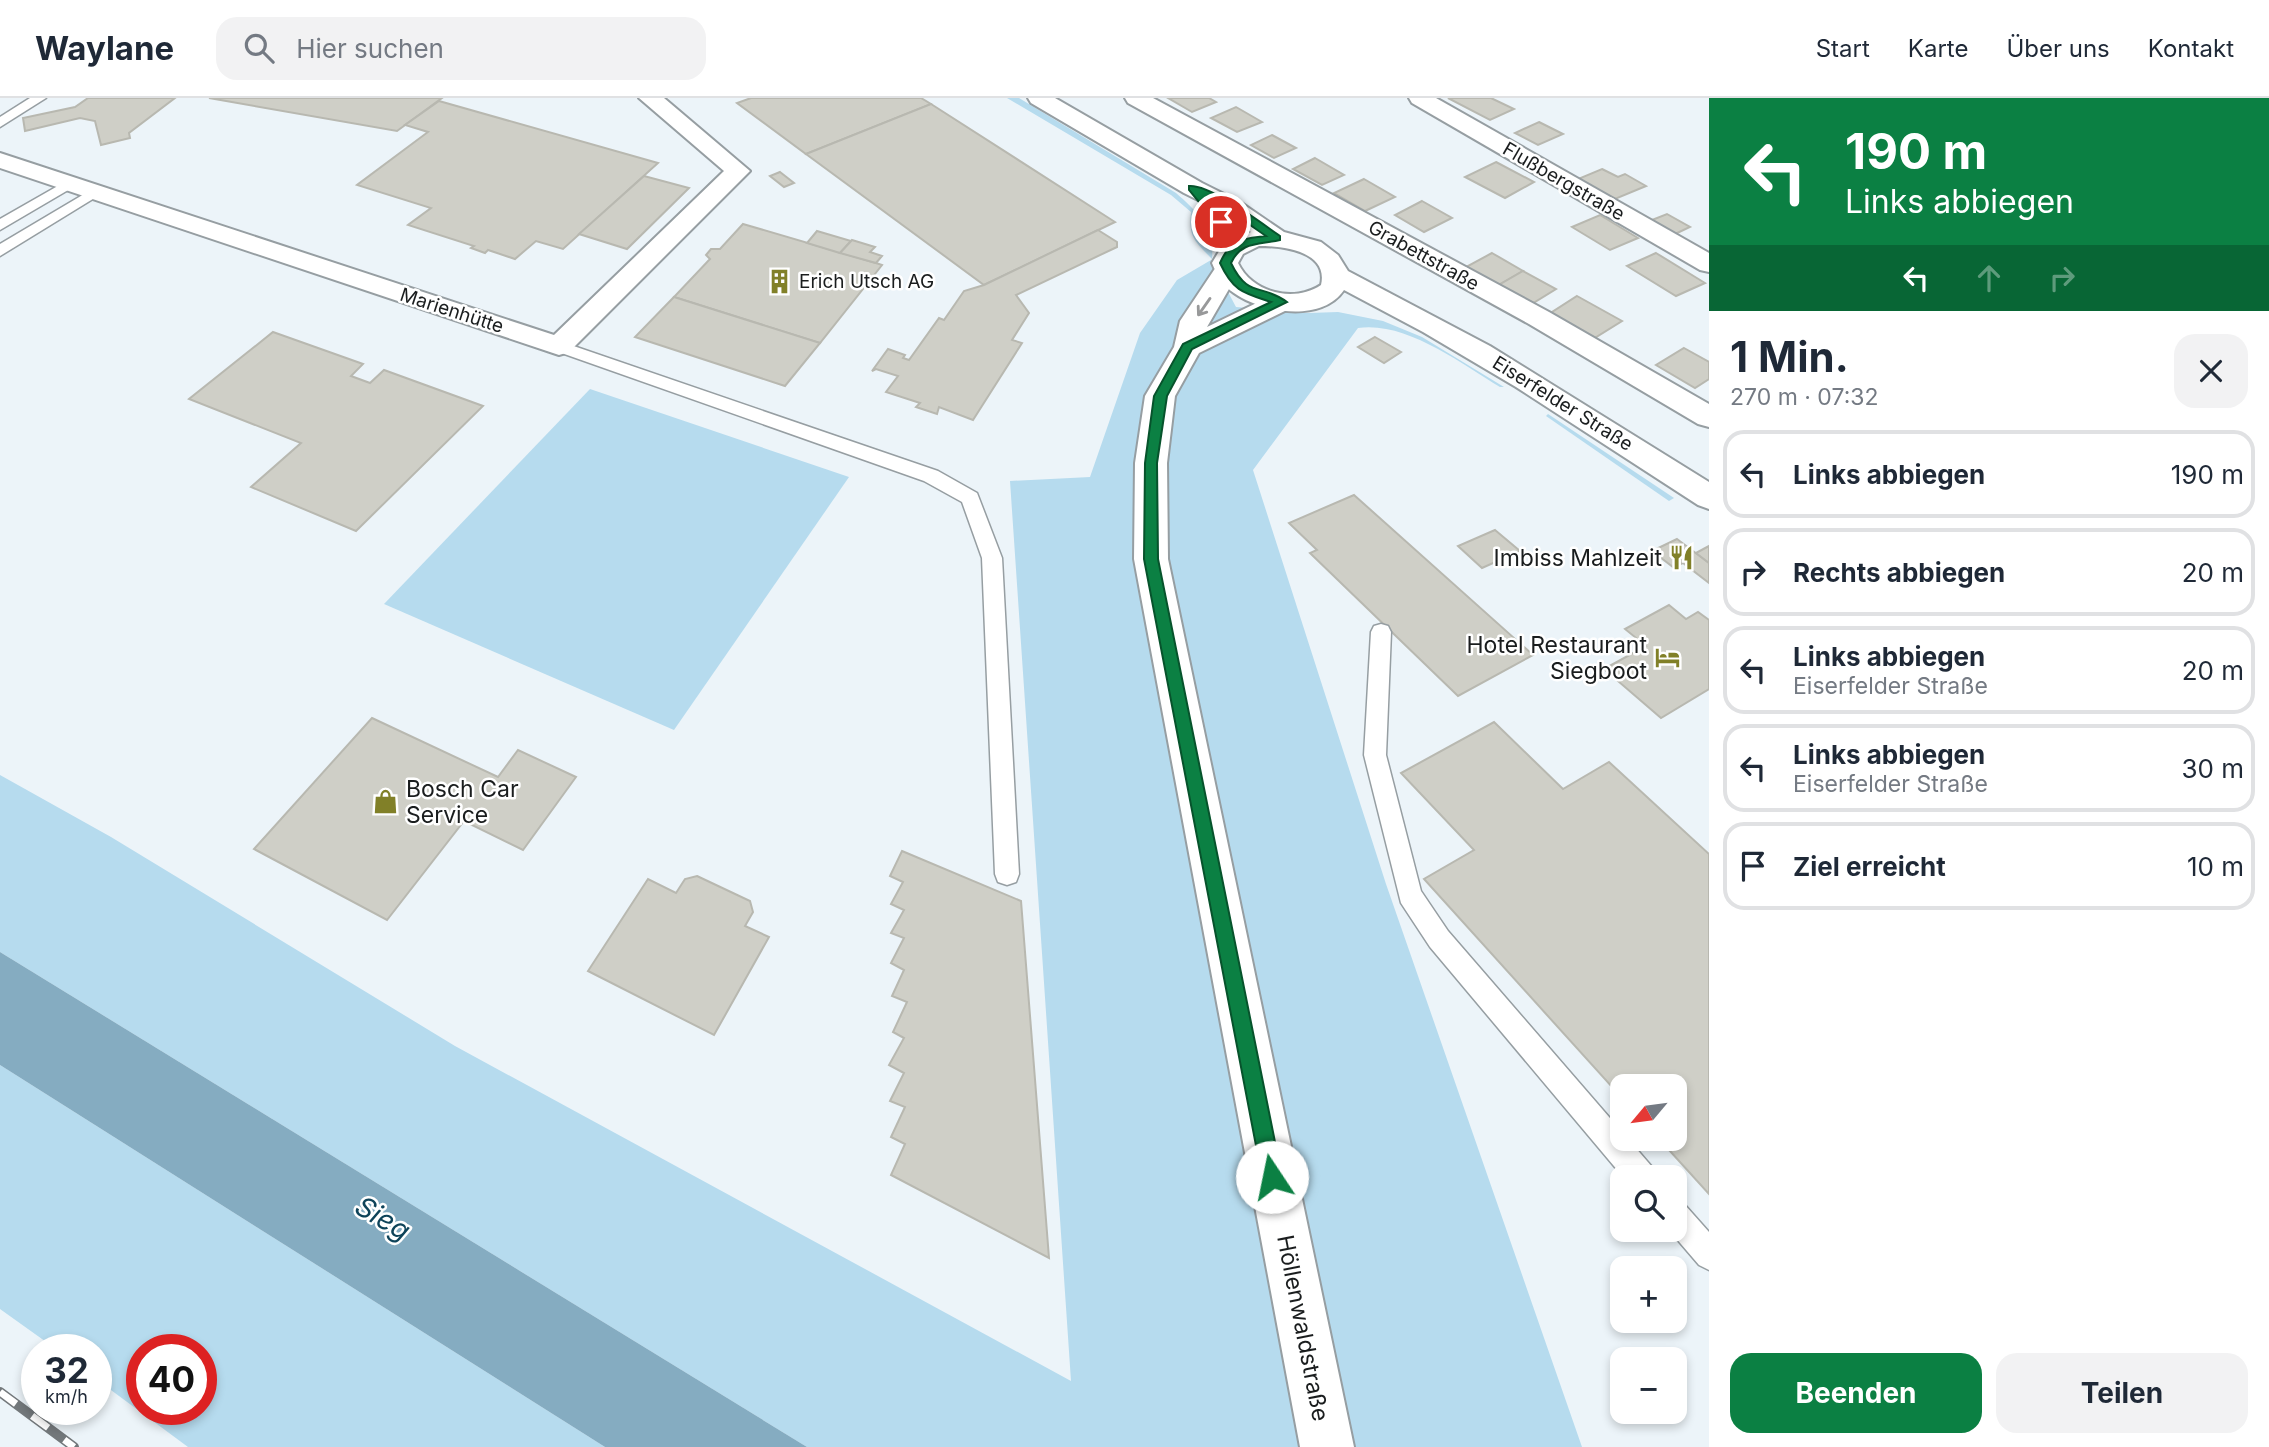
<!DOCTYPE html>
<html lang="de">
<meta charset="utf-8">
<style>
:root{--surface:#fff;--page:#f2f2f3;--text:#1f2937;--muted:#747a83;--line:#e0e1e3;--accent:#0b8043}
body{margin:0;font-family:Inter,sans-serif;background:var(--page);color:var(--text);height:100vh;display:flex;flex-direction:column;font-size:26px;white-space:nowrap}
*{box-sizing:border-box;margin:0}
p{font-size:23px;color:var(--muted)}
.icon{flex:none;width:38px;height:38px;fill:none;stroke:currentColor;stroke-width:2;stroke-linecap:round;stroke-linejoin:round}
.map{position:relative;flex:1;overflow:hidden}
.panel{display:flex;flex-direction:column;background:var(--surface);width:560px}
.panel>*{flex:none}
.banner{background:#0b8043;color:#fff;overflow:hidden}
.needle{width:46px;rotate:241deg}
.controls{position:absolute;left:1610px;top:976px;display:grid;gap:14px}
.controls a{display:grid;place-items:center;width:77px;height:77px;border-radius:14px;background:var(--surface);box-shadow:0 4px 10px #0003;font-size:35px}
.speed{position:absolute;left:21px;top:1236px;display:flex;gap:14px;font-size:35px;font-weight:700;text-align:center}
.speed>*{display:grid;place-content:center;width:91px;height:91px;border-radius:50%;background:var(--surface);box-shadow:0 4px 10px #0003;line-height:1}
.speed small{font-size:18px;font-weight:400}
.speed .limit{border:10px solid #d22;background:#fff;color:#111}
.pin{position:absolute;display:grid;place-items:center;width:60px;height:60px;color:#fff;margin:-30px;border:4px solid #fff;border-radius:50%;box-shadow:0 2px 7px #0007}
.me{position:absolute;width:77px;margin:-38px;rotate:349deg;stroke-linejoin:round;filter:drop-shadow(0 0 5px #0008)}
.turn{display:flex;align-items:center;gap:24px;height:147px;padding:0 21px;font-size:32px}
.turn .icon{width:91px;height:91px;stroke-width:2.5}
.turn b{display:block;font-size:49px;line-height:60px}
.lanes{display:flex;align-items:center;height:66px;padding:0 21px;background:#0003;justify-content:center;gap:35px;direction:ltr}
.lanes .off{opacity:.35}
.round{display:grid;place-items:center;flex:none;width:74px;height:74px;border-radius:21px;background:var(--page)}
.summary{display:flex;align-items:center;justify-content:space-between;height:119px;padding:0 21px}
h1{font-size:42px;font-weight:700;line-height:52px}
.button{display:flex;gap:14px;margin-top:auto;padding:14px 21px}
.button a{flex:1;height:80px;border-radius:21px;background:var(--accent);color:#fff;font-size:28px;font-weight:700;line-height:80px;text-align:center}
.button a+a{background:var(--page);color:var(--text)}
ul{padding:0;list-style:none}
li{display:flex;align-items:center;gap:21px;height:88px;margin:0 14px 10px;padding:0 7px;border:4px solid var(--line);border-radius:21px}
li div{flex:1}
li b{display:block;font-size:26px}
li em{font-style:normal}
header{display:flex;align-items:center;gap:42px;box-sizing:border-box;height:98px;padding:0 35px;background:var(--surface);border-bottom:2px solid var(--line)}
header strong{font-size:33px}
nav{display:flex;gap:38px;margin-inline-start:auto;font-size:24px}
.search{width:490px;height:63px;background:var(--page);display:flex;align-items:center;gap:18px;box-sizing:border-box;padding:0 24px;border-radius:21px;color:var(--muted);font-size:26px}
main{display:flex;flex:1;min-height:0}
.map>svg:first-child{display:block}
</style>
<header>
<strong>Waylane</strong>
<div class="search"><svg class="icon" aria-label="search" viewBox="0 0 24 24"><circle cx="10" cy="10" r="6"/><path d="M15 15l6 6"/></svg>Hier suchen</div>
<nav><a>Start</a><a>Karte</a><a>Über uns</a><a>Kontakt</a></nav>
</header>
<main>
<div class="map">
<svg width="1709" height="1349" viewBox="0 0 1709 1349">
<rect width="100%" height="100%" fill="#ecf4f9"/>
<g fill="#b6dbee" fill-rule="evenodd">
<path d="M1007,0h12l157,95c21,18 39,36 36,66 -16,-17 -24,-21 -21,-47l-20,-17z"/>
<path d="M1211,162l25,47 73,6 29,-1 45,9 39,16 82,50h-4c-40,-24 -94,-66 -142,-59l-105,142 133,414 196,563h-775l-807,-495v-177l111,62 344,209 616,335 -61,-900 80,-4 50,-144 37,-53z"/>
<polygon points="590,291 849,379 674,632 384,506"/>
<polygon points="1548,316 1674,400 1669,403 1546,318"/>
<path d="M0,967l605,382h-417l-92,-68v-30h-40l-56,-40zM142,1251h59v60h-59z"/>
</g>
<polygon fill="#85acc1" points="0,854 807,1349 605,1349 0,967"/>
<g fill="#cfcfc7" stroke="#b8b8b0" stroke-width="2">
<polygon points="88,0 175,0 129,35 130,40 101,47 95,23 80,20 25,33 23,20 75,9"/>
<polygon points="209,0 442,0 397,33"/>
<polygon points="751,0 921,0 931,6 806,56 737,5"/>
<polygon points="1168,0 1209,0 1216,4 1192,14"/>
<polygon points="1448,0 1491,0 1514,11 1490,22"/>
<polygon points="439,3 658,65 563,151 536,143 515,161 488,152 485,155 471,150 474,148 408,127 431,110 357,87 428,34 405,27"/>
<polygon points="931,6 1115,124 984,187 806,56"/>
<polygon points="1236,9 1262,24 1237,34 1211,20"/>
<polygon points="1539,24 1563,36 1538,47 1515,35"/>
<polygon points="1272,37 1296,50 1274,60 1251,47"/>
<polygon points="1315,60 1344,77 1322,87 1293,71"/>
<polygon points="1496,64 1534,84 1505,100 1465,79"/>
<polygon points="1602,71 1618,79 1625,76 1646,88 1615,101 1578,81"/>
<polygon points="780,74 794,85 784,89 770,78"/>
<polygon points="644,78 689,90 627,151 579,136"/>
<polygon points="1364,81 1395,99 1365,113 1334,95"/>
<polygon points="1422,103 1452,120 1424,134 1395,117"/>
<polygon points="1667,116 1690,129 1675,136 1652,122"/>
<polygon points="1600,117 1638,140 1610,152 1572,129"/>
<polygon points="743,126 876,165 882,167 820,245 674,199 710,161 706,157 711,151 720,151"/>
<polygon points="1098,132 1117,144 1117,149 1016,197 1029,215 1012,242 1022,245 973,322 939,309 937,316 916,309 920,305 886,294 898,278 876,271 872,273 888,251 905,257 903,260 909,262 939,220 944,222 964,193 984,187"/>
<polygon points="817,133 851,143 840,155 807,145"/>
<polygon points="852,142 875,149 870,154 882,158 876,165 840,155"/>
<polygon points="1492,155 1523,173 1497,188 1466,169"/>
<polygon points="1656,155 1705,185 1676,198 1627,168"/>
<polygon points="1523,173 1556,191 1530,207 1497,188"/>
<polygon points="1577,198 1622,223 1593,241 1549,216"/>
<polygon points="674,199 820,245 785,288 635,239"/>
<polygon points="273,234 363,266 351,278 370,285 384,272 483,308 356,433 251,389 301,345 189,301"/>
<polygon points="1375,239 1401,254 1384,265 1358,249"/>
<polygon points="1684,250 1709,264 1709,281 1695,290 1656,267"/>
<polygon points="1354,397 1533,557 1458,598 1310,455 1317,452 1289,425"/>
<polygon points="1495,432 1520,453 1482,470 1458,448"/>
<polygon points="1677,441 1709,465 1709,485 1683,465 1673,469 1652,453"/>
<polygon points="1709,448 1709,465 1696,455"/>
<polygon points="1669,507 1686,521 1698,514 1709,522 1709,591 1661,620 1604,571 1646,548 1625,531"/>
<polygon points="372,620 498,679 518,652 576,679 523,752 464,723 387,822 254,751"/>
<polygon points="1494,624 1563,691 1609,664 1709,756 1709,1096 1659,1041 1675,1041 1675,989 1622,989 1622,1000 1424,781 1474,752 1401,675"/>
<polygon points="902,753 1021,803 1049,1160 891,1077 905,1046 891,1039 905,1009 890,1003 904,975 889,967 904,940 893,934 907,904 892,898 904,872 891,865 904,840 891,835 904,812 891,806 903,784 890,778"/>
<polygon points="697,778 750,803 753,814 745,828 769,839 714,937 588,873 648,781 676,795 685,781"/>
</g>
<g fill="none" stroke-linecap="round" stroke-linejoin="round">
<defs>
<g id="service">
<polygon points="30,0 46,0 0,29 0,19"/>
<polygon points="70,81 77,85 75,88 0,132 0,121"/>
<polygon points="96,89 101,90 103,93 101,96 0,158 0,146"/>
<polygon points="559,243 938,373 977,395 1002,460 1019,776 1016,784 1007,787 998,784 995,776 982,460 962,404 924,383 553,252 551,248"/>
<polygon points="1381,526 1388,528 1391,534 1386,657 1421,793 1448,833 1622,1034 1622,1041 1628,1041 1653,1070 1657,1080 1624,1080 1430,849 1401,805 1364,657 1371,534 1374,528"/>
<polygon points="1675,1103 1685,1107 1709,1134 1709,1172 1699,1167 1669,1132 1675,1132"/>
</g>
<g id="minor">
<polygon points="639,0 664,0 750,73 569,254 559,257 0,70 0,55 554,237 724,73"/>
<polygon points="1125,0 1153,0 1549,214 1709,306 1709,329 1698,326 1529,226 1128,5"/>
<polygon points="1409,0 1436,0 1709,155 1709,174 1700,172 1412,5"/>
</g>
<polygon id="tertiary" points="1227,164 1236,166 1240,172 1207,229 1271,198 1281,196 1291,198 1295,204 1291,210 1199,255 1175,298 1167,365 1168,461 1354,1349 1300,1349 1134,461 1135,365 1145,298 1174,249 1180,223 1218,166"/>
<path id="secondary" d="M1028,0h27l147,85 38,19 44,30 37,10 17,13 10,16 142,75 219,136v27l-11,-4 -182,-118 -93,-55 -79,-42c-22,33 -82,23 -110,3 -11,-7 -17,-18 -22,-30l12,-20 27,-11 -29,-20 -38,-19 -153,-90zM1259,148c23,0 70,5 62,39 -27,18 -69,8 -83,-22l5,-9z"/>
</defs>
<use href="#service" stroke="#969ea2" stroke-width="3"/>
<use href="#minor" stroke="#969ea2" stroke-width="4"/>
<use href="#tertiary" stroke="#969ea2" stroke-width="4"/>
<use href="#secondary" stroke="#969ea2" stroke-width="4"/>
<use href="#service" fill="#fff" fill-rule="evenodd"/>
<use href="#minor" fill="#fff" fill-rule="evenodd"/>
<use href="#tertiary" fill="#fff" fill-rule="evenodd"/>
<use href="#secondary" fill="#fff" fill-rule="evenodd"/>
<defs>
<polyline id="rail" points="0,1294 74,1349"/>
</defs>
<use href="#rail" stroke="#73787b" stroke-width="10"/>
<use href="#rail" stroke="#fff" stroke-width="7" stroke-dasharray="20" stroke-linecap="butt"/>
</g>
<defs><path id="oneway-shaft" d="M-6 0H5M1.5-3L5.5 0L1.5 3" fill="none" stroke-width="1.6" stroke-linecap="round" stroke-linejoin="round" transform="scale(1.75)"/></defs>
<use stroke="#98999a" href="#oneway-shaft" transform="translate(1204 209) rotate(125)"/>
<path fill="#0b8043" stroke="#07532c" stroke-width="2" d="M1189,88c21,-2 72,37 91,50v4c-21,5 -39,1 -49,23 17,36 31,20 56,39l-95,47 -25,47 -10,67 1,96 124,618 -3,7 -7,3 -7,-3 -3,-7 -118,-618 1,-96 9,-67 29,-52 88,-42c-28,-9 -38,-11 -51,-39 11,-25 22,-24 46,-27l-39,-27 -20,-10 19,23 -9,2 -28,-34z"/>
<defs>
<symbol id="building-bare" viewBox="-9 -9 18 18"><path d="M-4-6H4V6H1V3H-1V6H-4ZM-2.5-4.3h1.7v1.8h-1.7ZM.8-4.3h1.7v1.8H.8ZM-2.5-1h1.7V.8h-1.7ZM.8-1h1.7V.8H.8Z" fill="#818028" stroke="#fff" stroke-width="2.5" paint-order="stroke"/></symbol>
<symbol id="restaurant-bare" viewBox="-9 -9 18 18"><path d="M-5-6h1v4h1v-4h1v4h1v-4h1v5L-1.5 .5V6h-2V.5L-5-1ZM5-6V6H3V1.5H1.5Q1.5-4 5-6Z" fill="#818028" stroke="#fff" stroke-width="2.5" paint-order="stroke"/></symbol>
<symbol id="hotel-bare" viewBox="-9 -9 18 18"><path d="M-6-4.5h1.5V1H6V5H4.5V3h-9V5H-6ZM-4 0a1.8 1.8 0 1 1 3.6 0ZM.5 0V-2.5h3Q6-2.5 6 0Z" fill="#818028" stroke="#fff" stroke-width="2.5" paint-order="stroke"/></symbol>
<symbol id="shop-bare" viewBox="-9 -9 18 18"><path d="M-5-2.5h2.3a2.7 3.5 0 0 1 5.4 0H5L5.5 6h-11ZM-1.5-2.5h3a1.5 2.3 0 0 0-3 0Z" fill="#818028" stroke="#fff" stroke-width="2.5" paint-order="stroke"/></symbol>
</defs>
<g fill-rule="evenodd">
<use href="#building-bare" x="762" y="166" width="35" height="35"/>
<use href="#restaurant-bare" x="1664" y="442" width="35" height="35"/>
<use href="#hotel-bare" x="1650" y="542" width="35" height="35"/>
<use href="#shop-bare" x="368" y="686" width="35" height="35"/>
</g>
<g text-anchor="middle" stroke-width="5" stroke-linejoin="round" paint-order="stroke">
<g font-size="19" fill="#1a1d1e" stroke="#fff">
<text transform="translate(1564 83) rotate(30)" y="7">Flußbergstraße</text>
<text transform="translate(1424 157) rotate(29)" y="7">Grabettstraße</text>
<text transform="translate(452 212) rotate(18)" y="7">Marienhütte</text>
<text transform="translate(1563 305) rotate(32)" y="7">Eiserfelder Straße</text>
</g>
<g font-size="19" fill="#1a1d1e" stroke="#fff" text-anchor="start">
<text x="799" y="190">Erich Utsch AG</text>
</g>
<g font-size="23" fill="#1a1d1e" stroke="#fff" text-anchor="end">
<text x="1662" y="468">Imbiss Mahlzeit</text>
<text x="1647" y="555">Hotel Restaurant<tspan x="1647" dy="26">Siegboot</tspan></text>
<text x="406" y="699" text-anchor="start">Bosch Car<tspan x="406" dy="26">Service</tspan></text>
</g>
<g font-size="23" fill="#1a1d1e" stroke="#fff">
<text transform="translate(1303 1230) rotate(79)" y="8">Höllenwaldstraße</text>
</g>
<g font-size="28" font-style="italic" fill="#0e4359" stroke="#fff">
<text transform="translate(383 1120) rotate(31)" y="10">Sieg</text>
</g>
</g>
</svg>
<div class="controls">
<a><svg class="needle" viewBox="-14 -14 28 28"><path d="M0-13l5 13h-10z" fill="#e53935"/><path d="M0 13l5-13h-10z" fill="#747a83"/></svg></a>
<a><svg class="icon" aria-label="search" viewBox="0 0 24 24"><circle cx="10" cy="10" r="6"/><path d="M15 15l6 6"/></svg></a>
<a>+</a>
<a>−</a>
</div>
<div class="speed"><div>32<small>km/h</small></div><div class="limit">40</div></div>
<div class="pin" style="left:1221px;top:124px;background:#d93025"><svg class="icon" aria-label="arrive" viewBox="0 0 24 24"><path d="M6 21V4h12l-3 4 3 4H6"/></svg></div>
<svg class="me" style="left:1272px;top:1079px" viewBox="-20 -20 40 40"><circle r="19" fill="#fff"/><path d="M0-13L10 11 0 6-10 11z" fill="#0b8043"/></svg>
</div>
<section class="panel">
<div class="banner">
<div class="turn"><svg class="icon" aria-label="left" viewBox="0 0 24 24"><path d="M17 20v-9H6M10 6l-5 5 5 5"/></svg><div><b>190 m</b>Links abbiegen</div></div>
<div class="lanes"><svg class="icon" aria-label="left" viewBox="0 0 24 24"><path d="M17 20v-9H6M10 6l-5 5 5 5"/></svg><svg class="icon off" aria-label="ahead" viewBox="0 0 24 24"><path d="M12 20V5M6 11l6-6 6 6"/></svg><svg class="icon off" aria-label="right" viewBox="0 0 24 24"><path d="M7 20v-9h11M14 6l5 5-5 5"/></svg></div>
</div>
<div class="summary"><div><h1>1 Min.</h1><p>270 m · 07:32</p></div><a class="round"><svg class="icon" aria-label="close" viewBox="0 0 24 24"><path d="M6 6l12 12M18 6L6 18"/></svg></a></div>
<ul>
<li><svg class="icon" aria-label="left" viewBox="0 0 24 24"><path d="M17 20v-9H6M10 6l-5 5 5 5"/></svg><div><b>Links abbiegen</b></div><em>190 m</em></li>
<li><svg class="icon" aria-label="right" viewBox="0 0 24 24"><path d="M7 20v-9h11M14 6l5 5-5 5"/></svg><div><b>Rechts abbiegen</b></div><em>20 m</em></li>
<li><svg class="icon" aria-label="left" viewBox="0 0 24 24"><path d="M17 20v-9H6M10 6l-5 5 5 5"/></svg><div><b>Links abbiegen</b><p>Eiserfelder Straße</p></div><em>20 m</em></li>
<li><svg class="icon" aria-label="left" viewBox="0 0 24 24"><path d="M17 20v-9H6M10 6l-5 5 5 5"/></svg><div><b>Links abbiegen</b><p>Eiserfelder Straße</p></div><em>30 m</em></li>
<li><svg class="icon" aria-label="arrive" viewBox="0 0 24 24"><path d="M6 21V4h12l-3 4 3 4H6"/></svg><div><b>Ziel erreicht</b></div><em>10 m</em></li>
</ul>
<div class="button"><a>Beenden</a><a>Teilen</a></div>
</section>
</main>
